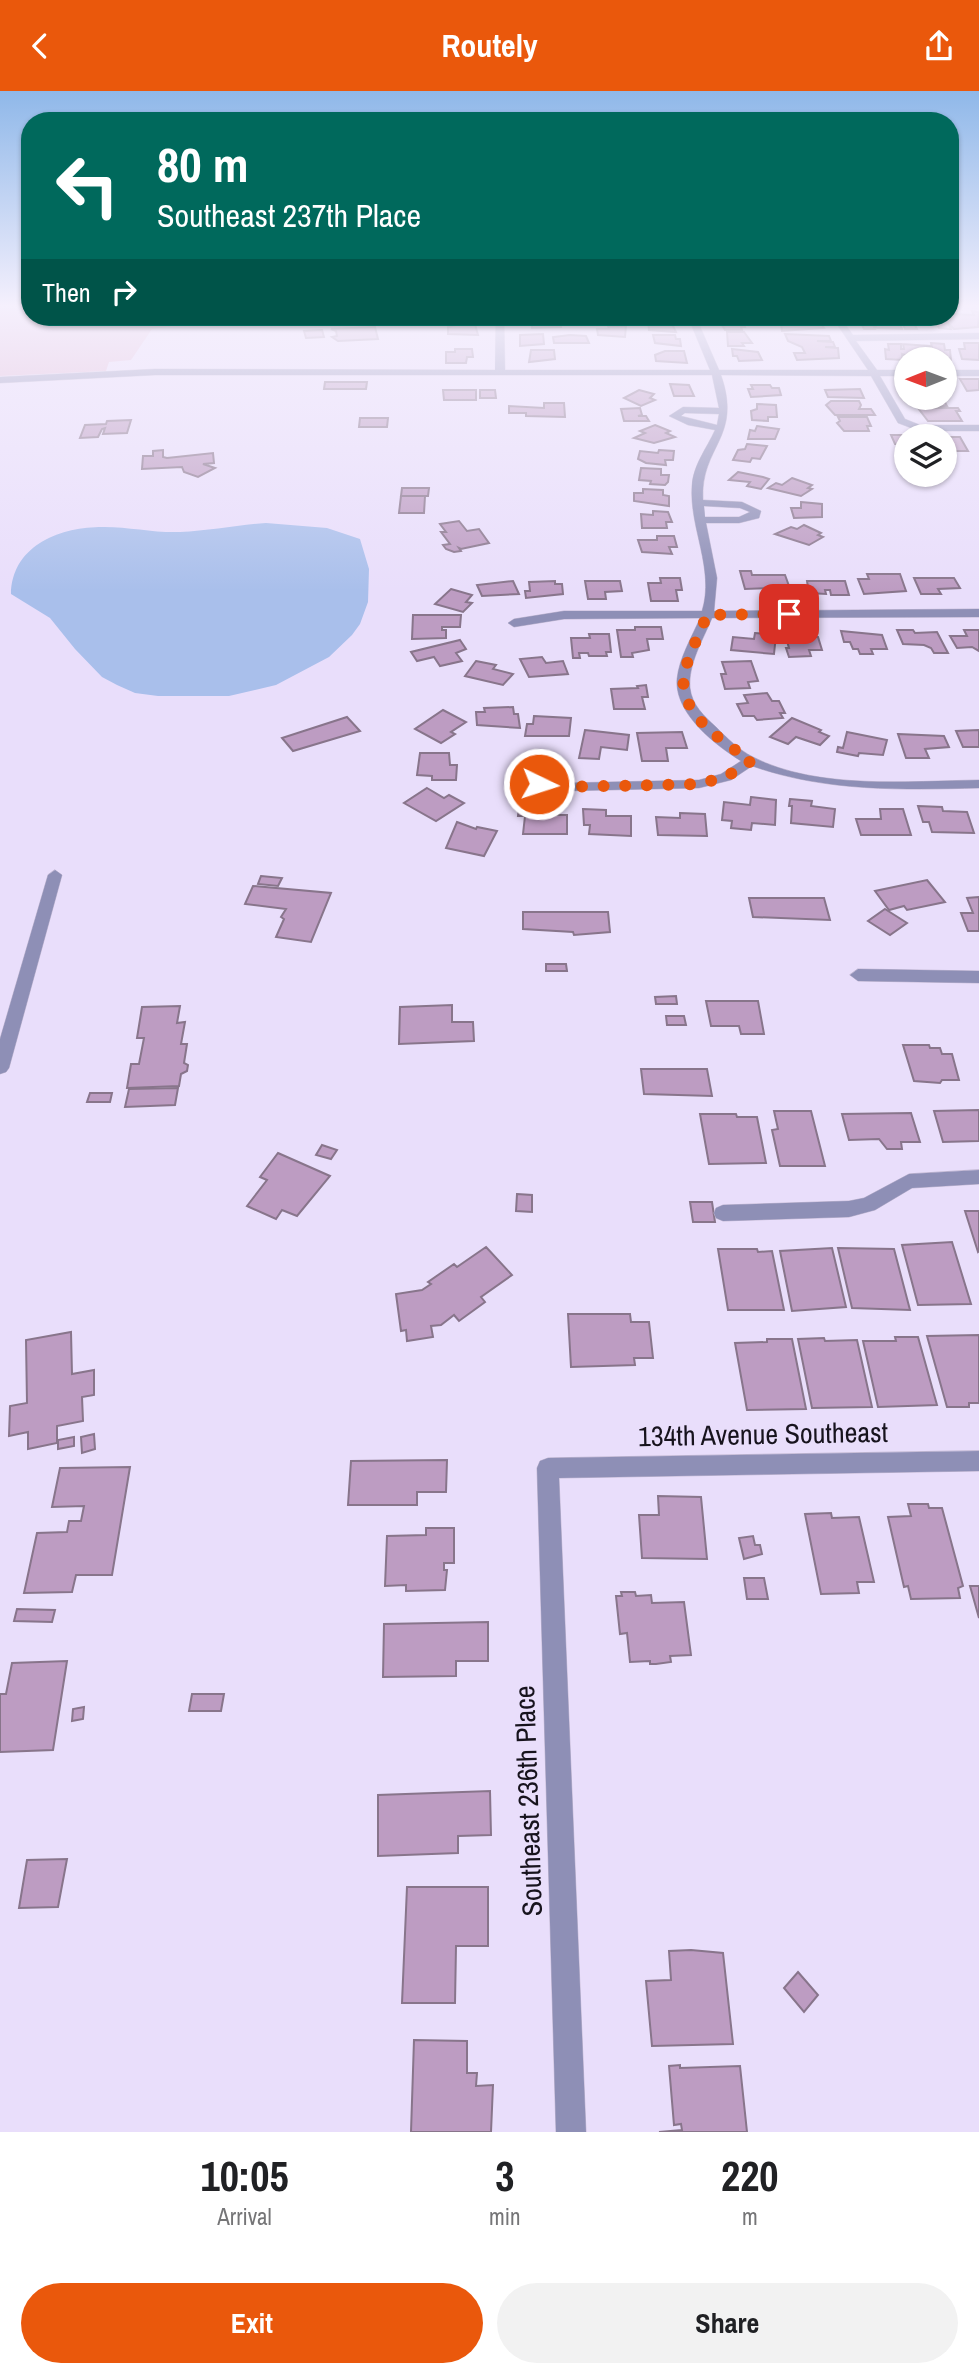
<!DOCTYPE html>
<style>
:root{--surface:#fff;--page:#f2f2f2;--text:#202124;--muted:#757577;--accent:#ea580c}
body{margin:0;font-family:"Archivo Narrow",sans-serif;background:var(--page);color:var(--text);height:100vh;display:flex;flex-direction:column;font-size:26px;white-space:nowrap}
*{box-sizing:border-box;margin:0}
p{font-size:23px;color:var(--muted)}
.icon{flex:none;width:38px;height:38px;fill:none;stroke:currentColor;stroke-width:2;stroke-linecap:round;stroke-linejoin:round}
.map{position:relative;height:2041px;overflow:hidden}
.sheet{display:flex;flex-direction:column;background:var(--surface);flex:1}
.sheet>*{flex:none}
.hud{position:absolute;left:21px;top:21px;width:938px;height:214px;border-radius:28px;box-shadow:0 2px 5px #0004;background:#00695c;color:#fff;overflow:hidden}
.needle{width:46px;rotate:269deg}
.buttons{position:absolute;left:894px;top:256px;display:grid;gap:14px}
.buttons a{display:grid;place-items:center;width:63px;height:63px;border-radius:50%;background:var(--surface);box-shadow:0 2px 5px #0004;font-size:35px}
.pin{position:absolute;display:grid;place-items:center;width:60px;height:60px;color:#fff;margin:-30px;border-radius:14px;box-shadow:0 4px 10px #0006}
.me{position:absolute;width:77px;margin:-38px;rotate:94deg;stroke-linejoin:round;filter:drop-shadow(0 0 5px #0008)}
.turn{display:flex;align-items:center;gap:24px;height:147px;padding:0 21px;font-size:32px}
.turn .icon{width:91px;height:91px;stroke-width:2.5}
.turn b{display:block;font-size:49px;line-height:60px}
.then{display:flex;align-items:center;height:66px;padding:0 21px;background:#0003;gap:14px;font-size:26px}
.eta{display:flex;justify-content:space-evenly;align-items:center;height:119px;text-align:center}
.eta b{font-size:42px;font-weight:700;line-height:49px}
.action{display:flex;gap:14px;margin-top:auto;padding:14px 21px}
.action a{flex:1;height:80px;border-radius:42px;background:var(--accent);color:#fff;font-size:28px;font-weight:700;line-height:80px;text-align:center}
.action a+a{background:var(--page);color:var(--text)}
header{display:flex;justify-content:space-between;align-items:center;height:91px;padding:0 21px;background:var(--accent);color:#fff;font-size:32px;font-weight:700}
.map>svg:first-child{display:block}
</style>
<header><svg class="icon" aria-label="back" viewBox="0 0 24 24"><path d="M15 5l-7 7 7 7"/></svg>Routely<svg class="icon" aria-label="share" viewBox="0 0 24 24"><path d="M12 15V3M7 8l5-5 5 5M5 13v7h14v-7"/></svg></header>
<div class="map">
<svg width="979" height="2041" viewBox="0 0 979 2041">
<rect width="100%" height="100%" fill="#e9defb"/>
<polygon fill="#e0b4cf" points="0,214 30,214 30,226 236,226 152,238 131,269 109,271 106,280 0,285"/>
<path fill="#a9bfeb" d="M266,432l61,5 33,11 9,30 -1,33 -8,22 -8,11 -23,22 -53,28 -47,11h-71l-23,-3 -18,-8 -15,-8 -27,-28 -25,-31 -39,-24c1,-47 46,-66 88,-67 27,-1 54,6 81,5 29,-1 57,-7 86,-9z"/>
<g fill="#bd9cc2" stroke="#88758b" stroke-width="2">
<polygon points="972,220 979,221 978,236 954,238 948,232 951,238 939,237 936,232 929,231 927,226 950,226 950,223 974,224"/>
<polygon points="538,226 554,226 560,229 561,236 532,237 532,230 539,230"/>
<polygon points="717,226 743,229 745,236 741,236 742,239 725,239"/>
<polygon points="774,226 816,226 821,231 806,233 821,233 824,237 782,240 780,227"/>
<polygon points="852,226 917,226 921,232 914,232 917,238 905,238 903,233 900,233 902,238 877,237 872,232 875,238 864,238 861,232 854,232"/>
<polygon points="648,230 671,231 676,241 649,239"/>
<polygon points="460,233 475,233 478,244 448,243 448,236"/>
<polygon points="608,235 626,235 625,246 598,244 597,238 609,238"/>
<polygon points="375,236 378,248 338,250 332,246 337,245 336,240 331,238"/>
<polygon points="322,239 324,246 306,247 304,240"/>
<polygon points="727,241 744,241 752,252 742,252 744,255 728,255"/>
<polygon points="543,243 544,253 520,255 520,244"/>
<polygon points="785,243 829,245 831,250 817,250 833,251 835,256 825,256 838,257 839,267 797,269 794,262 805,262 802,256 788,250"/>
<polygon points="570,244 586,245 589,252 554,252 553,246"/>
<polygon points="653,244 675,244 676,248 680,248 681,255 655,252"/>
<polygon points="931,252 944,253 945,259 950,259 951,269 918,268 902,263 903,269 886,268 885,258 889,259 888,253 901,253 901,258 904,258 903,253 930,255 933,261"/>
<polygon points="964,252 979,252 979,269 962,268 959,258 965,258"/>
<polygon points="455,258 472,258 473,266 467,266 466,272 446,272 446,261 455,261"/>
<polygon points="732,258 758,261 762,269 739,270 737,265 733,265"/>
<polygon points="531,259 554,259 555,268 529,271"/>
<polygon points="665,260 684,260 687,272 656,270 655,264"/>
<polygon points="960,288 979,288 979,299 967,300"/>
<polygon points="325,291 367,291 366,298 324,298"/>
<polygon points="670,293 689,294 694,305 674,305"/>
<polygon points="751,294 770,294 772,297 779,297 781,304 751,306 748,298 753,298"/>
<polygon points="860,298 864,307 828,306 825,299"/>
<polygon points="443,299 476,299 476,309 444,309"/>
<polygon points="480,299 495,299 496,307 480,307"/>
<polygon points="639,299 654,303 650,307 655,309 641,315 624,307"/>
<polygon points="911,306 942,306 947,315 919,316"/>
<polygon points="831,310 859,310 861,314 859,318 871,318 875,324 835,324 826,314"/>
<polygon points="544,312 564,312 565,326 526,325 526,322 509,322 509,315 544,317"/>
<polygon points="757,313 776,314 777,326 768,326 768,330 752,329 751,320 757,318"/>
<polygon points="640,317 642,324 638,325 646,325 649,330 624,330 621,318"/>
<polygon points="918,317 958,317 960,320 956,320 962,330 928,330"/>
<polygon points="838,326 867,326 871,335 867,335 869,340 844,340 837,332 840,330"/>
<polygon points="360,327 388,327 387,336 359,336"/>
<polygon points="131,329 127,342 103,343 105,337 102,338 98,346 80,347 85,334 106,333 107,330"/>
<polygon points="655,334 670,340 666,342 675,346 654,352 634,347 645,342 640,340"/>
<polygon points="757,335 779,338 775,348 748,348 750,339 755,340"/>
<polygon points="891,344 922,344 923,345 906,345 906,358 904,358 901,353 895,353"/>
<polygon points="945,346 960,346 968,360 945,360"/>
<polygon points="747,353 767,355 760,368 752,367 750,371 733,369 738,359 745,358"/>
<polygon points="163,359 163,366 167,367 213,362 214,372 203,373 215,377 198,386 184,381 182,376 142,378 143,365 153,365 153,360"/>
<polygon points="659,359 674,360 673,369 665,369 666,374 646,372 638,368 640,360 658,362"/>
<polygon points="641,377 661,378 661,384 669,384 668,391 665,394 650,393 651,390 639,389"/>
<polygon points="738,381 763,386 769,388 761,398 747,395 750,391 729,389"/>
<polygon points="792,387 812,394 808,397 812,398 801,405 768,397 776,392 782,394"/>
<polygon points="402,397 429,397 428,405 401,405"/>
<polygon points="643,398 663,399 663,404 669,405 669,415 634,410 634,402 643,402"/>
<polygon points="401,405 425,405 424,422 399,422"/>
<polygon points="801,411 822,413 822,426 794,427 791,417 801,417"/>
<polygon points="653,420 668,421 672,431 666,431 667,437 642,437 641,423 653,424"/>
<polygon points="459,430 467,440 479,438 489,452 461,458 459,457 461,460 454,461 446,458 443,454 450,453 441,441 446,441 440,433"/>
<polygon points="804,434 821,442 818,444 823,446 809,454 775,443 791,436 797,438"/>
<polygon points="657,445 674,445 677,456 669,456 672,463 642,461 638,449 657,449"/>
<polygon points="740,480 751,480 752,484 785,484 793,506 771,506 768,497 745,498"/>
<polygon points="867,483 900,483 906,500 864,503 858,488 869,488"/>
<polygon points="660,487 680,487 682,499 676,499 678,510 651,510 648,492 661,492"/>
<polygon points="914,487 954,487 960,497 938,498 941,503 921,503"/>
<polygon points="513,490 519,503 482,505 477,494"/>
<polygon points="555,490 555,493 562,493 563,503 526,507 525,500 530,500 529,491"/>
<polygon points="585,490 620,490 622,500 605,501 606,508 588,508"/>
<polygon points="807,490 845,490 849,504 831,504 830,499 825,499 826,503 809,502"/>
<polygon points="451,498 472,504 466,511 472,512 463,521 435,513"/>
<polygon points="413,524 461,524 460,536 442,536 442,539 446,539 446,547 412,548"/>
<polygon points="635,536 661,536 663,548 647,548 649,559 632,562 633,566 621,566 617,539 635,539"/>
<polygon points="897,539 913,539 915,542 937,541 948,562 934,562 931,557 924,554 903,553"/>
<polygon points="964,539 979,539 979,560 972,556 957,557 950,545 967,545"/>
<polygon points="784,540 801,540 806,546 818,546 822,559 809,559 811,565 789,566 786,557 789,557"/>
<polygon points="841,540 882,544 887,558 871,558 873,563 860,563 858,558 853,558 850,551 844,551"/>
<polygon points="755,542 776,544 774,563 731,559 733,546 754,548"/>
<polygon points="589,543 609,543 611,561 606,561 607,565 589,565 588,562 579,562 580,567 573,567 571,547 590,547"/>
<polygon points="460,549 466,558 456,562 462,570 440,575 434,566 417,570 411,561"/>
<polygon points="542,566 546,572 563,570 568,583 529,586 520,568"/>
<polygon points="476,570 496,574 493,578 513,583 503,594 465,585"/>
<polygon points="751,570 758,590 748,591 750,597 725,598 721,583 726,583 722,571"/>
<polygon points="646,594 648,606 642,606 645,618 614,618 611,598 638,597 637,595"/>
<polygon points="767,602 772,610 779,610 785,622 780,622 783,627 757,629 754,625 743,625 737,613 748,612 744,604"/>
<polygon points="513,616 514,623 518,623 520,637 477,634 476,621 485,621 484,617"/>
<polygon points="443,619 466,631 451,641 455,643 441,652 415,638"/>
<polygon points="534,625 571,627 569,645 525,645 527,633 533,633"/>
<polygon points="347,626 360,640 293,660 282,647"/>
<polygon points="792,627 821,639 819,641 829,645 820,654 796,646 788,653 770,646"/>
<polygon points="585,639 629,644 627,659 601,656 599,668 579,667"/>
<polygon points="979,639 979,656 963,656 956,640"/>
<polygon points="682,641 687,657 666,657 668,670 642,670 637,642"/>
<polygon points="847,641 887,649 883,664 859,662 858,665 837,661 838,656 843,657"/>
<polygon points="898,643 944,645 949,656 925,658 929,667 906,667"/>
<polygon points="420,662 449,662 450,674 457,674 456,689 432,689 432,685 417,684"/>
<polygon points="427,697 444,707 449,704 464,712 436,730 404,712"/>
<polygon points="751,706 776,709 775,734 752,732 751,739 731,737 732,730 722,729 724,711 750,714"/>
<polygon points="790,708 812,710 811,715 835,718 833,736 791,732 792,715 789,715"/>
<polygon points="918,715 942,716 943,720 967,721 974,742 932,741 929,731 923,731"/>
<polygon points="519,716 542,717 541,724 567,724 567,743 523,743 525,725 518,725"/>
<polygon points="583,718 606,719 606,725 631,725 631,745 589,743 590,734 584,734"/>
<polygon points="880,718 903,718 911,744 861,744 856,728 881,728"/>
<polygon points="680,722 705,723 707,745 658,744 656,726 680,727"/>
<polygon points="457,731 476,738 477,736 497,740 484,765 446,757"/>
<polygon points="261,785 282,787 278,795 258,793"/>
<polygon points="927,789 945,811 907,819 904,815 889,819 875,800"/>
<polygon points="253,795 331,802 311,851 276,846 284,828 281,826 286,818 245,813"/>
<polygon points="979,806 979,840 968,840 961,822 973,822 967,807"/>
<polygon points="749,807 824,807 830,829 753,826"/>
<polygon points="885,818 907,832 890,844 868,830"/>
<polygon points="523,821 608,821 610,841 574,844 573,841 523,838"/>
<polygon points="546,873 566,873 567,880 546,880"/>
<polygon points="676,905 677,913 656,913 655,906"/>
<polygon points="706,910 758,910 764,943 741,943 739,935 711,935"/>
<polygon points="452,914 452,931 473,931 474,950 399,953 400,916"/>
<polygon points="180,915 177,932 185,931 181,953 187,953 184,972 188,974 187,980 181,983 179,995 127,997 131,973 139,973 144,947 137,947 142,916"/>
<polygon points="666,925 684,925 686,934 667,934"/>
<polygon points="903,954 929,954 930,957 940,957 942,963 952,963 959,989 942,989 940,992 914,990"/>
<polygon points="641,978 707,978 712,1005 644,1003"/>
<polygon points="178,997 175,1014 125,1016 129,998"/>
<polygon points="90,1002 112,1002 110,1011 87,1011"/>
<polygon points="979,1019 979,1050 943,1051 934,1020"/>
<polygon points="774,1020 811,1020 825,1075 780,1075 772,1039 778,1038"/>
<polygon points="911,1022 920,1051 901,1051 902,1058 887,1058 879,1048 849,1049 842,1023"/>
<polygon points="700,1023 736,1023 737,1026 757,1026 766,1072 709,1073"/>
<polygon points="322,1054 337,1059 331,1068 316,1064"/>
<polygon points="278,1062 330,1085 297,1125 282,1119 276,1128 247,1115 267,1089 260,1086"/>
<polygon points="517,1103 532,1104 532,1121 516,1120"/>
<polygon points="690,1111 712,1111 715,1131 693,1131"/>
<polygon points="965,1120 979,1120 979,1160 978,1161"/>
<polygon points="952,1151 971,1213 918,1214 902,1154"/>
<polygon points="486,1156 512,1184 481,1206 485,1211 459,1230 454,1224 441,1234 431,1235 433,1246 407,1250 406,1239 401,1240 396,1203 422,1199 431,1193 428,1191 454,1173 457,1176"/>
<polygon points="832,1157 846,1216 792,1220 780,1160"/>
<polygon points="838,1157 894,1158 910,1219 852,1217"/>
<polygon points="718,1158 757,1158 758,1161 772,1160 784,1219 728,1219"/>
<polygon points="568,1223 630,1223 631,1231 649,1231 653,1267 634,1267 635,1274 571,1276"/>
<polygon points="71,1241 72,1283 94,1279 94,1304 82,1306 83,1330 57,1335 57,1352 28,1358 28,1341 9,1345 10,1315 27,1312 26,1249"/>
<polygon points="979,1244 979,1312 969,1312 969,1316 947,1316 927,1245"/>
<polygon points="895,1246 918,1246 937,1314 878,1316 863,1250 896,1250"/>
<polygon points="824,1247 825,1250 857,1249 872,1316 812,1317 798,1248"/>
<polygon points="767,1248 792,1248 806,1318 747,1319 735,1252 767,1251"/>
<polygon points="94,1343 95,1358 82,1362 81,1346"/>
<polygon points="74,1346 74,1355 58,1358 58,1349"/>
<polygon points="447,1369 446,1401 417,1401 417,1414 348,1414 351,1370"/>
<polygon points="130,1376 112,1484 76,1484 72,1501 24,1502 37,1442 67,1441 69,1430 81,1430 84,1415 52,1416 60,1377"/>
<polygon points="658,1405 701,1406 707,1468 642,1467 639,1424 659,1424"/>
<polygon points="908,1413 928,1413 929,1417 942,1417 963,1495 958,1497 960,1507 911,1508 908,1495 904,1496 888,1426 911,1425"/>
<polygon points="831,1422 832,1427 859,1426 874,1491 857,1491 859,1502 821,1503 805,1423"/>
<polygon points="426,1437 454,1437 454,1472 444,1472 444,1479 447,1479 445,1499 406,1500 406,1494 385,1495 387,1445 426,1444"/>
<polygon points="753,1445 755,1454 760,1454 762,1463 744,1468 739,1447"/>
<polygon points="744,1487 764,1487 768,1508 747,1508"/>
<polygon points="970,1495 979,1495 979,1527"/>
<polygon points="621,1501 635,1501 636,1505 651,1504 652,1512 684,1511 691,1564 670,1565 671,1571 656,1573 650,1573 650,1570 630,1571 627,1542 620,1543 616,1505 622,1505"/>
<polygon points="17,1518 55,1519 52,1531 14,1530"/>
<polygon points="488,1531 488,1570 456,1570 456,1585 383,1586 384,1533"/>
<polygon points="67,1570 53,1659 0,1661 0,1603 6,1603 12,1572"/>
<polygon points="192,1603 224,1603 221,1620 189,1620"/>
<polygon points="84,1616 83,1628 72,1630 73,1618"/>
<polygon points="490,1700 491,1744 458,1745 458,1762 378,1765 378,1704"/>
<polygon points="67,1768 58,1816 19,1817 27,1769"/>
<polygon points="407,1796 488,1796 488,1855 456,1855 455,1912 402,1912"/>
<polygon points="691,1859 723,1862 733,1953 652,1955 646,1890 671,1889 669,1860"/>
<polygon points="798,1881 818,1904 804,1921 784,1897"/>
<polygon points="414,1949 467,1950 467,1982 477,1982 476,1995 493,1994 491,2041 411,2041"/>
<polygon points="680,1974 680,1977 740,1975 747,2041 659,2041 682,2039 681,2033 674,2034 669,1975"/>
</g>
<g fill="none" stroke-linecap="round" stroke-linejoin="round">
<defs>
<g id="minor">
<path d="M496,226h8l1,53h205l-22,-53h8l23,53h149l-36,-53h8l13,18 126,-2v6l-123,2 21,29h29v6h-26l25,43 15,6h59v6h-60l-21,-8 -27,-47 -150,-1c22,63 -21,71 -18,125l39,2 19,9 -2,7 -20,5h-33l11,55 -3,33 265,-2v8l-267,1c-9,22 -24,46 -22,70 2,17 14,28 26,39 11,11 23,23 37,30 64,33 157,24 226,23v8c-77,2 -153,4 -227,-22l-21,14 -32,8 -135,3 -50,-6 -7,-4 7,-4 50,6 135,-3 22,-6 20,-13c-26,-16 -67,-48 -64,-82 2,-21 15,-42 23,-61l-136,1 -50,8 -6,-4 6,-4 50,-8h138c13,-42 -13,-83 -10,-125 1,-21 15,-38 23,-56l-27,-5 -19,-9 14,-9 36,1 -7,-33h-557l-155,8v-6l155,-8 340,1zM685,322l34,1 -2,11 -36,-9zM704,415l36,2 10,4 -11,5h-34z"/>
<rect x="945" y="279" width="34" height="6"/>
<polygon points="55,779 62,784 9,977 6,981 0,983 0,948 48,784"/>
<polygon points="858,878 979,880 979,892 858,890 850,884"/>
<polygon points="979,1079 979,1093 912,1097 875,1119 849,1126 723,1130 716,1127 714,1122 716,1117 723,1114 849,1110 864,1107 909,1083"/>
<polygon points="979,1360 979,1380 559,1387 586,2041 556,2041 537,1377 540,1370 548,1367"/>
</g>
</defs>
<use href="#minor" stroke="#c3b9d3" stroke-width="1"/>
<use href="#minor" fill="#8e8fb6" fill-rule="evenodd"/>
</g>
<linearGradient id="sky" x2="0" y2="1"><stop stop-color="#8fb8e9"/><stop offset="0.43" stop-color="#f5f0fd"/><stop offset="1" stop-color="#f5f0fd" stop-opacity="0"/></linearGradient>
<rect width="979" height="500" fill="url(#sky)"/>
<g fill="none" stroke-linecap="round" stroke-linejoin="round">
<path stroke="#ea580c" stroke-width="12" stroke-dasharray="0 21.6" d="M539,693l25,3 135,-3 27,-7 25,-16c-28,-20 -77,-49 -66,-91 5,-18 15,-37 22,-55l82,-1"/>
</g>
<g text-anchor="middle" stroke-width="7" stroke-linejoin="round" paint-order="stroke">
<g font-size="28" fill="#17131d" stroke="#e9defb">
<text transform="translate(763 1343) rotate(-1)" y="10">134th Avenue Southeast</text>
<text transform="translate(528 1710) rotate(-92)" y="10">Southeast 236th Place</text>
</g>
</g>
</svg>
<div class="buttons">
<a><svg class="needle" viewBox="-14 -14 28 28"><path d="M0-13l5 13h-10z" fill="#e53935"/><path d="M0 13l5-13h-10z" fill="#757577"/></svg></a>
<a><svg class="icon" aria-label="layers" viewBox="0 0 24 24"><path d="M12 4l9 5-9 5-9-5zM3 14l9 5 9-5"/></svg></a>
</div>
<div class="pin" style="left:789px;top:523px;background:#d93025"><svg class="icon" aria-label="arrive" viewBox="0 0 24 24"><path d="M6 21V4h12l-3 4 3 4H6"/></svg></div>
<svg class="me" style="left:539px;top:693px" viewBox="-20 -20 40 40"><circle r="17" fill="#ea580c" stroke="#fff" stroke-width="3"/><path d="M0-11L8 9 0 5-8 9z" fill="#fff"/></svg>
<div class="hud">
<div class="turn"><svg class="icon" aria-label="left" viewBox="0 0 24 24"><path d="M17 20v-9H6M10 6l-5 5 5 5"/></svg><div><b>80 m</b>Southeast 237th Place</div></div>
<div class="then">Then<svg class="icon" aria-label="right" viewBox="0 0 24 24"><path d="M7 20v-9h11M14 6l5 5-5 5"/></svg></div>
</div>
</div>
<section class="sheet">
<div class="eta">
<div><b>10:05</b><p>Arrival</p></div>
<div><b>3</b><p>min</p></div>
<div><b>220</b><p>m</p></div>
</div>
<div class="action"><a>Exit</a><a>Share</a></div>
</section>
